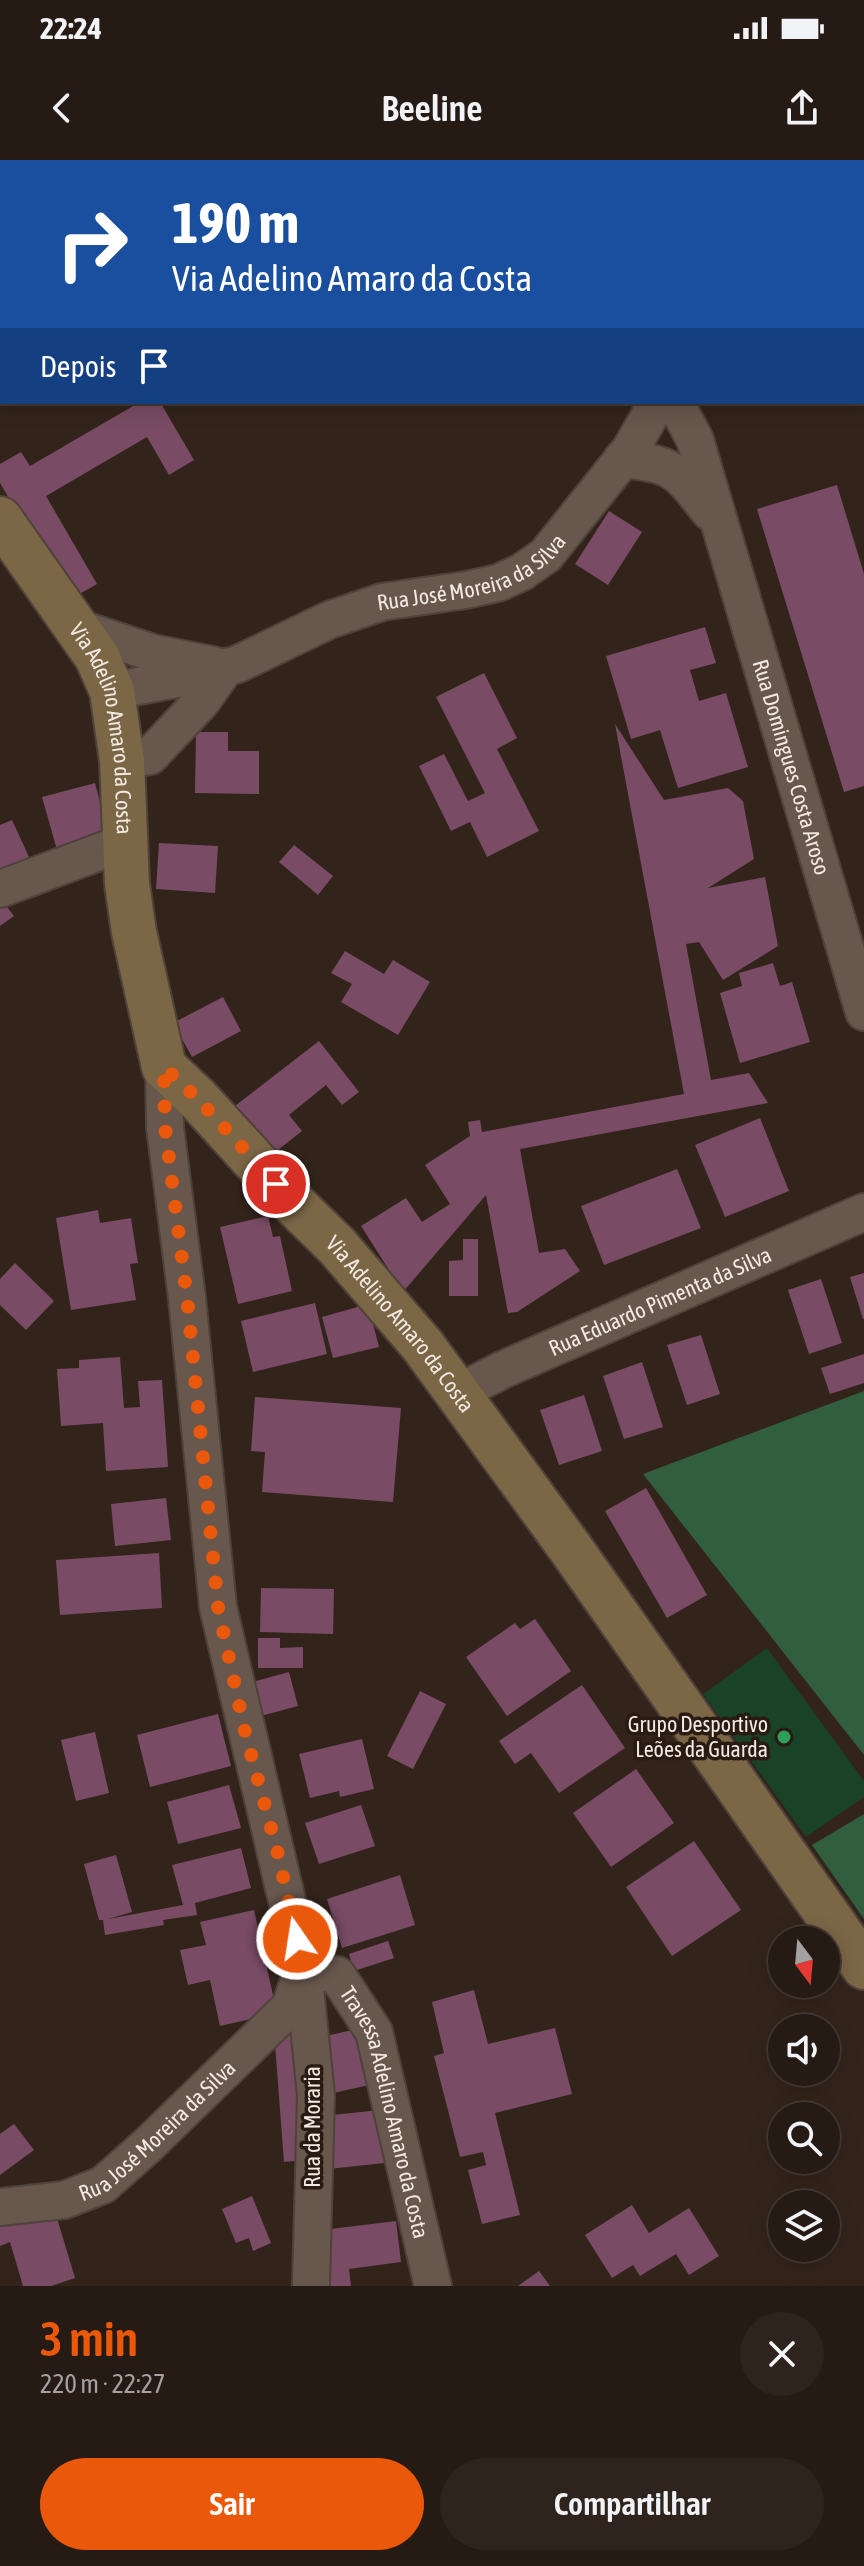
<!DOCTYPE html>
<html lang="pt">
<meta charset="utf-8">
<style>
:root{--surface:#261b14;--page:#2e241d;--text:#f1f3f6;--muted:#a4a1a0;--line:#423934;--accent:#ea580c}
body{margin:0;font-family:"Asap Condensed",sans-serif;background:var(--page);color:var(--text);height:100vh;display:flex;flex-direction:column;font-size:30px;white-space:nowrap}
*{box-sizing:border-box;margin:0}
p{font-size:26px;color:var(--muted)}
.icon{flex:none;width:44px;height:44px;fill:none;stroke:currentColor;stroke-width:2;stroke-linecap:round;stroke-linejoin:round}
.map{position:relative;height:2126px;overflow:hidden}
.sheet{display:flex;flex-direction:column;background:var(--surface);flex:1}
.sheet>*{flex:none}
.banner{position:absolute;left:0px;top:0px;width:864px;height:244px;box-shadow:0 4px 20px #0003,0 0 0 2px var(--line);background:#1a4fa0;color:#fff;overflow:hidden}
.needle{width:52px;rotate:164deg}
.fabs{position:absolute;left:768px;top:1766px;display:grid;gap:16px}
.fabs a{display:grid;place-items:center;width:72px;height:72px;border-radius:50%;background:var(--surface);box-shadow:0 4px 20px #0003,0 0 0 2px var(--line);font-size:40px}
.pin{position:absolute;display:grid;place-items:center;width:68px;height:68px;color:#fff;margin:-34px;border:4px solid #fff;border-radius:50%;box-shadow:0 2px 8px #0007}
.me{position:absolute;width:88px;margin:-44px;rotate:347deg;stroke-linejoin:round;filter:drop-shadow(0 0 6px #0008)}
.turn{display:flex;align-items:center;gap:28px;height:168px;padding:0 40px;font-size:36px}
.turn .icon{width:104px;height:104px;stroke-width:2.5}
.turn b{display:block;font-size:56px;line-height:68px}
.then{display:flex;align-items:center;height:76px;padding:0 40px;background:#0003;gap:16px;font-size:30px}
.round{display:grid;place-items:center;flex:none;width:84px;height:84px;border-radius:42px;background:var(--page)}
.head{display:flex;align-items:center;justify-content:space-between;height:136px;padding:0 40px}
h1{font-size:48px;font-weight:600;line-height:60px;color:var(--accent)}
.action{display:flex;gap:16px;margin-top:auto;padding:16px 40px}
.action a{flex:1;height:92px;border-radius:48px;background:var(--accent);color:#fff;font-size:32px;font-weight:600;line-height:92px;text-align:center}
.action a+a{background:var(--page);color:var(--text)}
.status{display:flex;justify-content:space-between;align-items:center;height:56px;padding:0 40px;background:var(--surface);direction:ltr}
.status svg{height:22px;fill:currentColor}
header{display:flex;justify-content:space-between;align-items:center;height:104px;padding:0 40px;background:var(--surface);font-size:36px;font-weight:600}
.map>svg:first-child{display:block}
</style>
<div class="status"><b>22:24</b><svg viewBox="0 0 49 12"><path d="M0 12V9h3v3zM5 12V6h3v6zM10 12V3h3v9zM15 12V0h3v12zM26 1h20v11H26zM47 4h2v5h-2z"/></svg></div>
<header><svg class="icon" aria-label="back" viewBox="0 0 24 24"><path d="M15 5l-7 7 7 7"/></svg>Beeline<svg class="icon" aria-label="share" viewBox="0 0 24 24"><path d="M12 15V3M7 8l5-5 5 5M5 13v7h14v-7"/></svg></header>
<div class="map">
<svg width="864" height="2126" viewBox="0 0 864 2126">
<rect width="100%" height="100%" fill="#33241b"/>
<polygon fill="#194227" points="767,1488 864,1621 864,1637 806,1677 703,1534"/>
<g fill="#305e3f">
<polygon points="864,1231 864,1595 643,1314"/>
<polygon points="864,1654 864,1759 812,1685"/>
</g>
<g fill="#794b65">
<polygon points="140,242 160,242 194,300 169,315 147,277 46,336 97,424 69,440 0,323 0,304 21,292 30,306"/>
<polygon points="837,325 864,414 864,626 844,632 757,349"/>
<polygon points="609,351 642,372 608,425 575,404"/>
<polygon points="705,467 716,503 690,510 699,541 726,533 748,607 678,628 660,570 631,579 606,496"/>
<polygon points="484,513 517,578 497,589 539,671 487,697 470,662 451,671 419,606 444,594 468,641 485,633 436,537"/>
<polygon points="615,564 664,640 728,628 743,641 754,699 708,728 765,717 778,786 723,820 699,782 686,784 711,920 749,913 768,943 520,989 539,1093 565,1089 580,1111 517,1152 508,1153 486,1035 403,1132 361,1066 406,1038 422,1062 450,1044 425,1005 470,976 468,962 480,960 482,972 684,934"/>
<polygon points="196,572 228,572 228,591 259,591 259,634 195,633"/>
<polygon points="95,623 109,676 57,690 42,637"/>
<polygon points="12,660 29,697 0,710 0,665"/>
<polygon points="159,683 218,686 215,733 156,729"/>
<polygon points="294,685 333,716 318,735 279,702"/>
<polygon points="0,738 14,756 0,766"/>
<polygon points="345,791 384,814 393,800 430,822 398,875 341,842 352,824 331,813"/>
<polygon points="773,803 780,826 792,822 810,882 740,903 720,833 742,826 739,813"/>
<polygon points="223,837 241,871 192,897 173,863"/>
<polygon points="319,881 359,932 342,945 326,925 289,955 302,971 269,997 231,949"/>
<polygon points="760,958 789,1031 725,1057 695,985"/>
<polygon points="677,1009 701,1068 604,1105 581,1046"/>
<polygon points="98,1050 100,1063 131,1058 138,1103 130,1104 136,1140 71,1150 56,1058"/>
<polygon points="268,1056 273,1077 280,1076 292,1131 238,1144 220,1067"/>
<polygon points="463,1079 478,1079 478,1136 449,1136 449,1101 463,1100"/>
<polygon points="15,1103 54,1141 26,1170 0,1145 0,1119"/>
<polygon points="864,1113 864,1159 863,1159 850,1117"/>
<polygon points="821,1119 842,1183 809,1194 788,1130"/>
<polygon points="315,1143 327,1194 253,1212 241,1161"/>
<polygon points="368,1144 379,1187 333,1198 322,1157"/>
<polygon points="701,1175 720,1234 687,1245 667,1185"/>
<polygon points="864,1194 864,1223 830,1234 821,1208"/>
<polygon points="120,1197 124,1248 140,1247 138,1221 162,1220 168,1307 106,1311 103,1263 61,1266 57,1209 79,1208 79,1200"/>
<polygon points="642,1202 663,1267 624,1279 603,1216"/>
<polygon points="584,1235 602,1291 559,1305 540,1250"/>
<polygon points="255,1237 401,1248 393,1342 262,1332 265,1292 251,1291"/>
<polygon points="646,1328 707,1435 667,1458 605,1351"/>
<polygon points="166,1338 171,1380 115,1386 111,1344"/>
<polygon points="159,1393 162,1448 60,1455 56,1400"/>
<polygon points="261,1428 334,1429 333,1474 260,1472"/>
<polygon points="535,1459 571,1511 507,1556 466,1497 515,1463 520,1469"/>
<polygon points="258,1478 280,1478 280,1488 303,1487 303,1508 258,1508"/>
<polygon points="289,1512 298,1546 257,1557 248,1523"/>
<polygon points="582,1525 625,1588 559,1633 531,1593 515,1604 499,1581"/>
<polygon points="420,1531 446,1544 413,1609 387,1596"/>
<polygon points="218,1554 231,1606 150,1627 137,1575"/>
<polygon points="95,1572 109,1633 76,1641 61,1580"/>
<polygon points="362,1579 374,1629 340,1637 339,1631 310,1638 299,1594"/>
<polygon points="636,1609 674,1663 611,1707 573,1653"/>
<polygon points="229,1625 241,1668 178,1684 167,1642"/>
<polygon points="361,1645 375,1686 319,1704 305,1663"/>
<polygon points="694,1681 741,1750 672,1796 626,1727"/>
<polygon points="241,1688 251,1728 195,1743 197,1755 163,1760 164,1765 105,1775 103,1760 99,1760 84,1704 116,1695 132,1752 108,1759 183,1745 172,1705"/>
<polygon points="400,1715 415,1765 342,1788 327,1739"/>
<polygon points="254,1750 277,1853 220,1866 210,1820 188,1825 180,1790 206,1785 200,1762"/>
<polygon points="388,1781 394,1798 354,1811 349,1794"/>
<polygon points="474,1830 488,1884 555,1868 572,1934 495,1953 520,2055 482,2064 468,2010 486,2005 483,1992 460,1997 434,1896 444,1893 432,1842"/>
<polygon points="304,1868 314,1999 284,2002 274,1871"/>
<polygon points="357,1869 369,1925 329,1934 317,1878"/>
<polygon points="380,1950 385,2003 328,2009 323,1956"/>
<polygon points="14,1964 34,1990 0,2015 0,1974"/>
<polygon points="252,2036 271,2083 253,2091 249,2078 236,2083 222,2049"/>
<polygon points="53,2045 75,2118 51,2126 23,2126 10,2082 0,2086 0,2062"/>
<polygon points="632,2045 649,2073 689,2048 719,2096 689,2115 676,2094 640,2116 633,2105 612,2118 585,2075"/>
<polygon points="396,2061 401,2102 349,2109 351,2126 320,2126 314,2071"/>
<polygon points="539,2111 550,2126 518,2126"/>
</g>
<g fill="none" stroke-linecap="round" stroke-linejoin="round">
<defs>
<g id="street">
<polyline points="613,0 613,2"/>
<path id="s1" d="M675,242l20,38 169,572"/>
<path d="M622,299c54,5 56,13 88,53"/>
<polyline points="75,467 153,493 213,505"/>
<path id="s2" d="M112,531l91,-17 35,-10 91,-44 53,-18 84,-12 32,-7 24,-11 24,-17 84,-105 19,-33 5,-15"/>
<polyline points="122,601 150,596 201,542 226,507"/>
<polyline points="0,729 126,682"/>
<path id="s3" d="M458,1233l44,-23 362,-158"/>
<path id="s4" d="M0,2047l64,-7 39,-15 46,-41 141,-137 13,-38 -85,-362 -31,-309 -22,-171 -1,-60"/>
<path id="s5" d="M311,2126l5,-191 -13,-126 34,6 37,57 59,254"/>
</g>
<g id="secondary">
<path id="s6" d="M0,359l97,138 15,34 10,70 5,123 7,48 30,135 33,31 95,104 45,44 86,100 148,203 293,418"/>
</g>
</defs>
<use href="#street" stroke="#4e423a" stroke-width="40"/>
<use href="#secondary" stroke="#4e423a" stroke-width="48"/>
<use href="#street" stroke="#68574d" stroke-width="36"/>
<use href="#secondary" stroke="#7b6646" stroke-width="44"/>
</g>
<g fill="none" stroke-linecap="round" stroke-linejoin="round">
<polyline stroke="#ea580c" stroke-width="14" stroke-dasharray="0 25.2" points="276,1024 197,938 164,907 165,967 187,1138 218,1447 245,1572 277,1690 297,1779"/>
</g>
<circle fill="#2e9e5b" stroke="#291a12" stroke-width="3" cx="784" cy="1577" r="8"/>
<g text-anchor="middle" stroke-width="7" stroke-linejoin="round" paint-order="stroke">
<g font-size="22" fill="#f3e9e3" stroke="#291a12">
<text dy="8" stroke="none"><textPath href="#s2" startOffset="382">Rua José Moreira da Silva</textPath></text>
<text dy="8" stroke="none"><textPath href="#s6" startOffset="240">Via Adelino Amaro da Costa</textPath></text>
<text dy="8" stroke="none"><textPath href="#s1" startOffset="384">Rua Domingues Costa Aroso</textPath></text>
<text dy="8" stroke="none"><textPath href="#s3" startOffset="222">Rua Eduardo Pimenta da Silva</textPath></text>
<text dy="8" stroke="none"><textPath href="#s6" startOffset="936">Via Adelino Amaro da Costa</textPath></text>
<text dy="8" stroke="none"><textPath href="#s5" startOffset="500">Travessa Adelino Amaro da Costa</textPath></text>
<text dy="8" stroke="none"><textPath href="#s4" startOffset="182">Rua José Moreira da Silva</textPath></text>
<text transform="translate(312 1967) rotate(-90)" y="8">Rua da Moraria</text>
</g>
<g font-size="22" fill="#f3e9e3" stroke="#291a12" text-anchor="end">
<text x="768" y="1572">Grupo Desportivo<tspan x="768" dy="25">Leões da Guarda</tspan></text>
</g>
</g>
</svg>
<div class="fabs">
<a><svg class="needle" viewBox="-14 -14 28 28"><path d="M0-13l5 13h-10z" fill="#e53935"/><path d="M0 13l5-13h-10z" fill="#a4a1a0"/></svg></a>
<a><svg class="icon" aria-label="sound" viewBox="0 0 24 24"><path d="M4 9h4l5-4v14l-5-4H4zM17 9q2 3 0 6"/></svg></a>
<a><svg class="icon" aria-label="search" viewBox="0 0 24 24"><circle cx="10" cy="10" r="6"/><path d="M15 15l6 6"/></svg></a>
<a><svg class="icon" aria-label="layers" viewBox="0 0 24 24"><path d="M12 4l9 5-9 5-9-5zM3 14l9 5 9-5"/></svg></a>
</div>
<div class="pin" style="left:276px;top:1024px;background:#d93025"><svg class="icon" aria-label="arrive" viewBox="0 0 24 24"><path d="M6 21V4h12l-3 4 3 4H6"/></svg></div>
<svg class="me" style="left:297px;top:1779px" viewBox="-20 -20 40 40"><circle r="17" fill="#ea580c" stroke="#fff" stroke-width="3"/><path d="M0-11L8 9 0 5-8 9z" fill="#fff"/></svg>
<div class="banner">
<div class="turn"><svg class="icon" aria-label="right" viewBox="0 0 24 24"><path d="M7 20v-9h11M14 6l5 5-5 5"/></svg><div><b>190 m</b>Via Adelino Amaro da Costa</div></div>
<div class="then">Depois<svg class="icon" aria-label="arrive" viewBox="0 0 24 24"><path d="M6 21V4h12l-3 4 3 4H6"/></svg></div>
</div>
</div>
<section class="sheet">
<div class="head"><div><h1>3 min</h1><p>220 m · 22:27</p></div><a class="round"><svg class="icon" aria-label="close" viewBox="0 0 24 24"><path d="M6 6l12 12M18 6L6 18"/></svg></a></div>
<div class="action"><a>Sair</a><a>Compartilhar</a></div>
</section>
